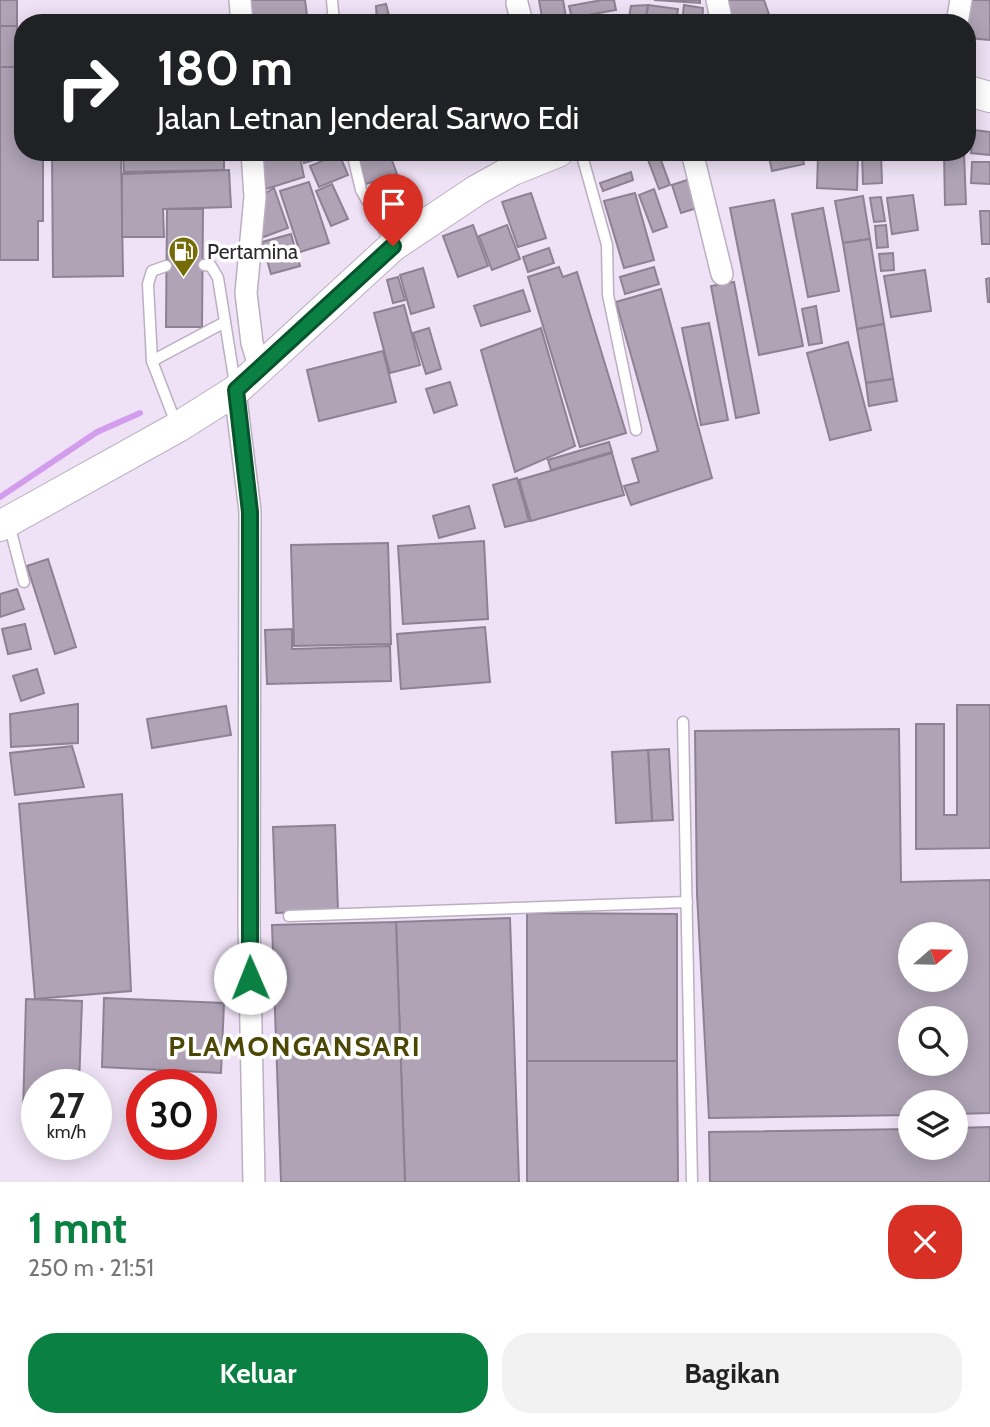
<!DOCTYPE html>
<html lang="id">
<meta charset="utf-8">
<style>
:root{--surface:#fff;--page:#f2f2f2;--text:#222;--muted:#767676;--accent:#0b8043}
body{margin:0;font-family:Cabin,sans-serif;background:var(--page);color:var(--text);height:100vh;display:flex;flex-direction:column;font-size:26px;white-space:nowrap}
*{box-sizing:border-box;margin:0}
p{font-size:23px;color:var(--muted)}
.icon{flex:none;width:38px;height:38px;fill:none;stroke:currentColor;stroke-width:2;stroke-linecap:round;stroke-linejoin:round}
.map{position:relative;height:1182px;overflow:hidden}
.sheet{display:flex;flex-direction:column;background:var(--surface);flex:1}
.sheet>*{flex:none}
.top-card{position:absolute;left:14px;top:14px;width:962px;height:147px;border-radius:28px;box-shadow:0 4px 18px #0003;background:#202124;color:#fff;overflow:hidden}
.needle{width:46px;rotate:70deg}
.fabs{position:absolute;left:898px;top:922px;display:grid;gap:14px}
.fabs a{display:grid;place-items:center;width:70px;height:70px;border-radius:50%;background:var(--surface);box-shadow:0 4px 18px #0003;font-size:35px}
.speed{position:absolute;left:21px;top:1069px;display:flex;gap:14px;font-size:35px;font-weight:700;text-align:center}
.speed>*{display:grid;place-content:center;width:91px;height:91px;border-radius:50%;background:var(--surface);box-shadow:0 4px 18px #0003;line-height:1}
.speed small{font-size:18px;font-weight:400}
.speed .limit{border:10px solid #d22;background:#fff;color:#111}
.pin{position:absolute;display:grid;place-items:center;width:60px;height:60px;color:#fff;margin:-72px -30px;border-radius:50% 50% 50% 0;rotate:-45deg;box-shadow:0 0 7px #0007}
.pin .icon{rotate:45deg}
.me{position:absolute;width:77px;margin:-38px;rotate:359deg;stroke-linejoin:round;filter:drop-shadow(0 0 5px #0008)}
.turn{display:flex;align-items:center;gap:24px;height:147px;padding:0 28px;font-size:32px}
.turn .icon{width:91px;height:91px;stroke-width:2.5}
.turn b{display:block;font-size:49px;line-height:60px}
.round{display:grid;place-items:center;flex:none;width:74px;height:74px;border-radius:28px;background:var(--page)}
.summary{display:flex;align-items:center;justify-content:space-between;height:119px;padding:0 28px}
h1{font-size:42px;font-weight:800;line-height:52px;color:var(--accent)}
.primary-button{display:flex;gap:14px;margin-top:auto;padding:14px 28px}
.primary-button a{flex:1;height:80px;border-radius:28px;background:var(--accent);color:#fff;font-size:28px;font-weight:800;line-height:80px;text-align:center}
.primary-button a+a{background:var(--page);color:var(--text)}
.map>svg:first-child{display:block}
</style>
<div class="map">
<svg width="990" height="1182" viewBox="0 0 990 1182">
<rect width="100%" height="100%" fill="#efe2f6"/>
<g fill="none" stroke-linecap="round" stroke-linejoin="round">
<polyline stroke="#d39dee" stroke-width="6" points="0,497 97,432 140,413"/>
</g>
<g fill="#afa3b5" stroke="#8d8193" stroke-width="2" fill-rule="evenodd">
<rect x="0" y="0" width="17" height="26"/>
<polygon points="246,0 305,0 308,23 249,23"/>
<polygon points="539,0 563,0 567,23 543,23"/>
<polygon points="602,0 614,0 616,10 572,18 569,6"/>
<polygon points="654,0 700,0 700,3"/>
<polygon points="723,0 764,0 772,23 731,23"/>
<polygon points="968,0 990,0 990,40 968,38 968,23 965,23"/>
<polygon points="386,4 391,23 377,23 376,6"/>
<polygon points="648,5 678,9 676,23 645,23"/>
<polygon points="648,5 645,23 628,23 631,6"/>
<polygon points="684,5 703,8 702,23 682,23"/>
<polygon points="616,15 617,23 577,23 576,22"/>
<rect x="0" y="26" width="17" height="41"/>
<polygon points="0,67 23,67 23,152 43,152 43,221 38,221 38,260 0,260"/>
<polygon points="974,130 990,132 990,155 971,153"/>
<polygon points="52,152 121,152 123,276 53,277"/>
<polygon points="123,152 224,152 224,170 124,172"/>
<polygon points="260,152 299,152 304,177 266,189"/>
<polygon points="301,152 320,152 321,158 304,163"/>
<polygon points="356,152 389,152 397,174 366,184"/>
<polygon points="645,152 658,152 670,185 659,189"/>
<polygon points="768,152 801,152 804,164 772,171"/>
<polygon points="944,152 964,152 966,204 945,205"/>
<polygon points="881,153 882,183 863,184 862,154"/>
<polygon points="339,154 348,175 319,187 310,166"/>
<polygon points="818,155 858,156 857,190 817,188"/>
<polygon points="972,162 990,162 990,184 971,183"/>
<polygon points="229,170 231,207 163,209 164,237 122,237 122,174"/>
<polygon points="631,172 633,180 603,191 600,183"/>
<polygon points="690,179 700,207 681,213 672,185"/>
<polygon points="309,182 329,243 300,252 280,191"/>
<polygon points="332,184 348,219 331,226 316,191"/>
<polygon points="274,188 288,228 261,238 264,194"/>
<polygon points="654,189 667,227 653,232 639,195"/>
<polygon points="531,193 546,238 518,247 502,202"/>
<polygon points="635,193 654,260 624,268 604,201"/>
<polygon points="913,195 918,230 892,234 887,198"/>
<polygon points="863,196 870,239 843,243 835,201"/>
<polygon points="881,197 885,221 874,222 870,198"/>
<polygon points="774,200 803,346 759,355 730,208"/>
<polygon points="823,208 839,291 808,297 792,214"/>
<polygon points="167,209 203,209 202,327 166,327"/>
<polygon points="980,211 990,211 990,244 982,244"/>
<polygon points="473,225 488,266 458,277 443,236"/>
<polygon points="507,225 520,259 492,270 479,236"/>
<polygon points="886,225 888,247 877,248 875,226"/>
<polygon points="291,234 300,266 271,274 262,242"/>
<polygon points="870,239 884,324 857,329 843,243"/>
<polygon points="549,248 554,263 528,272 523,257"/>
<polygon points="893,253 894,270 881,271 879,254"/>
<polygon points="559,267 563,277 577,272 626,433 580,447 528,277"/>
<polygon points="654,267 659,284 625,294 620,277"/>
<polygon points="423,268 434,307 411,314 400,275"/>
<polygon points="925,270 931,311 891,317 884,276"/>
<polygon points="398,277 405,300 393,303 387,280"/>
<polygon points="990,278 990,302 988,302 986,279"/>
<polygon points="734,282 759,413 736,418 711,286"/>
<polygon points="661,289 712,478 631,505 624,486 639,482 632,459 658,451 616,302"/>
<polygon points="523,290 530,311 481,326 474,306"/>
<polygon points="404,305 420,365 390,373 374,313"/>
<polygon points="816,306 822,343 809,345 802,309"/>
<polygon points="709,323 728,420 701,425 682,328"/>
<polygon points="884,324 893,379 866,383 857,329"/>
<polygon points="429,328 441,369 426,374 413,333"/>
<polygon points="541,328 575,446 515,472 481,350"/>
<polygon points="848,342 871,430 830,440 807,353"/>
<polygon points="383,351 396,402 319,421 307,370"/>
<polygon points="893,379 897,401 869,406 866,383"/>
<polygon points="450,382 457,405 434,413 426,389"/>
<polygon points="609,442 612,452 551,470 548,460"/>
<polygon points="612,453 624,495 531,521 519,480"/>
<polygon points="517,478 529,521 505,527 493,485"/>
<polygon points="469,506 475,528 439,538 433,516"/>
<polygon points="484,541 488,619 403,624 398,546"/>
<polygon points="388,543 391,644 294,646 291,545"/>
<polygon points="48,559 76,647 55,654 27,566"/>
<polygon points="17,589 24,609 0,617 0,594"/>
<polygon points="25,624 31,649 8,654 2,629"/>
<polygon points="485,627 490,682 401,689 397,634"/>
<polygon points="292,629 292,649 390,646 391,681 267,684 265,630"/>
<polygon points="37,669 44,693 21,701 13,676"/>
<polygon points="78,704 78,743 11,747 10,714"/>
<polygon points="957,705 990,705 990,848 916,849 916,724 944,724 944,815 957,815"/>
<polygon points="226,706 231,735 152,748 147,719"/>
<path d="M899,729l2,153 89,-2v233l-34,1v-12h-46v13l-201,3 -12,-224 -2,-163zM910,934h46v46h-46zM910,1018h46v46h-46z"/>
<polygon points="72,746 84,787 15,795 10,753"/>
<polygon points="669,749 673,820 652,821 648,750"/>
<polygon points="648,750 652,821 616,823 612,752"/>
<polygon points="122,794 131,991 35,999 19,804"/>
<polygon points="335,825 338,911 276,913 273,827"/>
<polygon points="527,913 677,914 677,1061 527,1061"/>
<polygon points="510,918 519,1182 405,1182 396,922"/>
<polygon points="396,922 405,1182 281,1182 272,925"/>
<polygon points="104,998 224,1003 221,1073 102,1067"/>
<polygon points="26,999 82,1001 79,1085 37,1085 37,1115 23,1114"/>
<polygon points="527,1061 677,1061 678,1182 527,1182"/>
<polygon points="990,1127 990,1182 710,1182 709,1132 910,1129 910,1148 956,1148 956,1128"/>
</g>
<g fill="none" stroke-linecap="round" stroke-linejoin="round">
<defs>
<g id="service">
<polyline points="332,0 334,23"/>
<polyline points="352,152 361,190 392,244"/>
<polyline points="581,152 607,245 608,295 636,430"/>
<polyline points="204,265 211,266 218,278 235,384"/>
<polyline points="166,266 152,271 148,284 152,361 177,426"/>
<polyline points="152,361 225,322"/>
<polyline points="9,524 24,582"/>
<polyline points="683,722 692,1182"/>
<polyline points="289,916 687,902"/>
</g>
<g id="minor">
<polyline points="240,0 242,23"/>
<polyline points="717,0 722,23"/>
<polyline points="517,3 522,23"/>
<polyline points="957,23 961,0"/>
<polyline points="252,152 255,197 246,293 252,343 260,369"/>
<polyline points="692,152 722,274"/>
<polyline points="235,391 250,511 249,924 254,1182"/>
</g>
<g id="secondary">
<polyline points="968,91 990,97"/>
<polyline points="0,526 178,427 235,391 393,246 477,190 513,170 558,152"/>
</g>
</defs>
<use href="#service" stroke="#bbafc2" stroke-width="13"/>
<use href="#minor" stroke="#bbafc2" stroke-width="24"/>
<use href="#secondary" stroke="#bbafc2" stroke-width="32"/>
<use href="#service" stroke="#fff" stroke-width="10"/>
<use href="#minor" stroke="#fff" stroke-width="21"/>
<use href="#secondary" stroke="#fff" stroke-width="30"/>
</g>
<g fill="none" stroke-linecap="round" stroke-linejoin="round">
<defs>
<polyline id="route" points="250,978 250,512 236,390 393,246"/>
</defs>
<use href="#route" stroke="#07532c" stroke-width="18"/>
<use href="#route" stroke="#0b8043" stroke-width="12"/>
</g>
<defs>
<symbol id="fuel-pin" viewBox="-11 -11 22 30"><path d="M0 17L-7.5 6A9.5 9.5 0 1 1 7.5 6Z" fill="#756c08" stroke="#fff"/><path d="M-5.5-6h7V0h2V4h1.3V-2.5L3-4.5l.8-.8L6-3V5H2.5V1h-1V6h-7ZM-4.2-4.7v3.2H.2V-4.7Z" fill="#fff"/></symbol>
</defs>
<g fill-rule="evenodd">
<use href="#fuel-pin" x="166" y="234" width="35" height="47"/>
</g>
<g text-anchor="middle" stroke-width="7" stroke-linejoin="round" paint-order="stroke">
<g font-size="21" fill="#2e2930" stroke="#fff" text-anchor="start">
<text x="207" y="259">Pertamina</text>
</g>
<g font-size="28" font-weight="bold" letter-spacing="2" fill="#4d4705" stroke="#fff">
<text x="295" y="1056">PLAMONGANSARI</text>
</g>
</g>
</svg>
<div class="fabs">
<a><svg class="needle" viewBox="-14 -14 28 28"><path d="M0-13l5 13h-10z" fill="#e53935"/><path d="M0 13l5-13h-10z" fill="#767676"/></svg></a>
<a><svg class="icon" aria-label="search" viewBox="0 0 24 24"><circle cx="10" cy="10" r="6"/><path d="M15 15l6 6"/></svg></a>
<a><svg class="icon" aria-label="layers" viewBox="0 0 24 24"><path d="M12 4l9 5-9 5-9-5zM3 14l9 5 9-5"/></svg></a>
</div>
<div class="speed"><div>27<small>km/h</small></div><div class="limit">30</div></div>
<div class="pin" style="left:393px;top:246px;background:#d93025"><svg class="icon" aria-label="arrive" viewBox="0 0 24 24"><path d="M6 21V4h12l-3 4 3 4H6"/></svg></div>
<svg class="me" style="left:250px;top:978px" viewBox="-20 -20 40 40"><circle r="19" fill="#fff"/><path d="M0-13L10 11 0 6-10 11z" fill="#0b8043"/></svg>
<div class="top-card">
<div class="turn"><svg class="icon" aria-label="right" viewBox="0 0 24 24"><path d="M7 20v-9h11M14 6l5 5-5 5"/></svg><div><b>180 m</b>Jalan Letnan Jenderal Sarwo Edi</div></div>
</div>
</div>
<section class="sheet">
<div class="summary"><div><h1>1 mnt</h1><p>250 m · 21:51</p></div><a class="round" style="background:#d93025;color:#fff"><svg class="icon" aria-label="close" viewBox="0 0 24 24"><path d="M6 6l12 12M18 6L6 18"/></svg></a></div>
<div class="primary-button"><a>Keluar</a><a>Bagikan</a></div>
</section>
